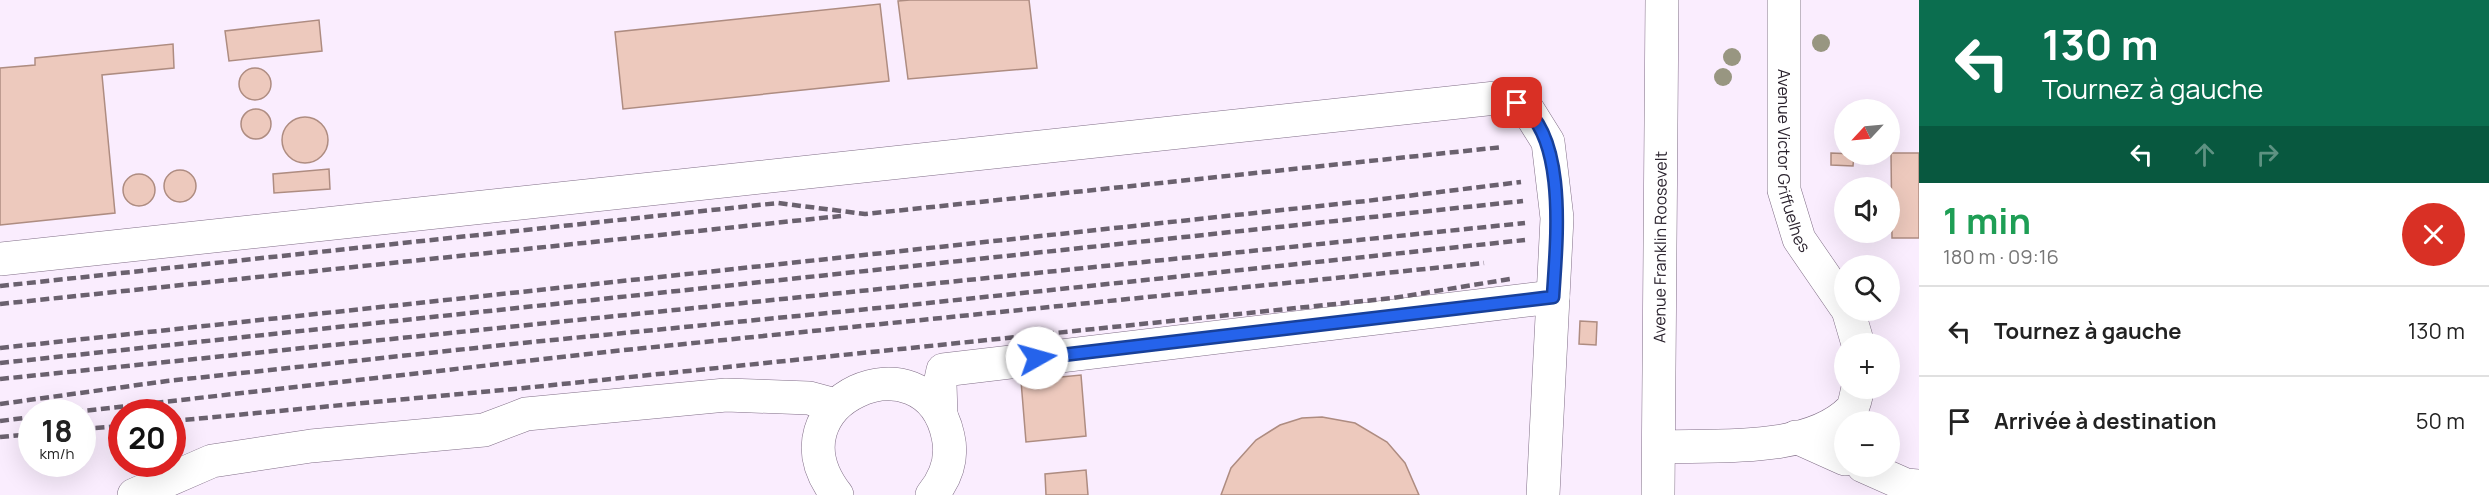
<!DOCTYPE html>
<html lang="fr">
<meta charset="utf-8">
<style>
:root{--surface:#fff;--page:#f6f6f6;--text:#222;--muted:#767676;--line:#e0e0e0}
body{margin:0;font-family:Manrope,sans-serif;background:var(--page);color:var(--text);height:100vh;display:flex;flex-direction:column;font-size:22px;white-space:nowrap}
*{box-sizing:border-box;margin:0}
p{font-size:20px;color:var(--muted)}
.icon{flex:none;width:33px;height:33px;fill:none;stroke:currentColor;stroke-width:2;stroke-linecap:round;stroke-linejoin:round}
.map{position:relative;flex:1;overflow:hidden}
.panel{display:flex;flex-direction:column;background:var(--surface);width:570px}
.panel>*{flex:none}
.top-card{background:#0b6e4f;color:#fff;overflow:hidden}
.needle{width:39px;rotate:244deg}
.buttons{position:absolute;left:1834px;top:99px;display:grid;gap:12px}
.buttons a{display:grid;place-items:center;width:66px;height:66px;border-radius:50%;background:var(--surface);box-shadow:0 6px 24px #0002;font-size:30px}
.speed{position:absolute;left:18px;top:399px;display:flex;gap:12px;font-size:30px;font-weight:700;text-align:center}
.speed>*{display:grid;place-content:center;width:78px;height:78px;border-radius:50%;background:var(--surface);box-shadow:0 6px 24px #0002;line-height:1}
.speed small{font-size:15px;font-weight:400}
.speed .limit{border:9px solid #d22;background:#fff;color:#111}
.pin{position:absolute;display:grid;place-items:center;width:51px;height:51px;color:#fff;margin:-26px;border-radius:12px;box-shadow:0 3px 9px #0006}
.me{position:absolute;width:66px;margin:-33px;rotate:83deg;stroke-linejoin:round;filter:drop-shadow(0 0 4px #0008)}
.turn{display:flex;align-items:center;gap:21px;height:126px;padding:0 24px;font-size:27px}
.turn .icon{width:78px;height:78px;stroke-width:2.5}
.turn b{display:block;font-size:42px;line-height:51px}
.lanes{display:flex;align-items:center;height:57px;padding:0 24px;background:#0003;justify-content:center;gap:30px;direction:ltr}
.lanes .off{opacity:.35}
.round{display:grid;place-items:center;flex:none;width:63px;height:63px;border-radius:32px;background:var(--page)}
.overview{display:flex;align-items:center;justify-content:space-between;height:102px;padding:0 24px}
h1{font-size:36px;font-weight:700;line-height:45px;color:#1e9e55}
ul{padding:0;list-style:none}
li{display:flex;align-items:center;gap:18px;height:90px;padding:0 24px;border-top:2px solid var(--line)}
li div{flex:1}
li b{display:block;font-size:22px}
li em{font-style:normal}
main{display:flex;flex:1;min-height:0}
.map>svg:first-child{display:block}
</style>
<main>
<div class="map">
<svg width="1919" height="495" viewBox="0 0 1919 495">
<rect width="100%" height="100%" fill="#faedfe"/>
<g fill="#edc9bd" stroke="#ae8c81" stroke-width="1.5">
<polygon points="910,0 1029,0 1037,68 908,79 898,1"/>
<polygon points="880,4 889,81 623,109 615,32"/>
<polygon points="319,20 322,51 229,61 225,31"/>
<polygon points="173,44 174,68 102,75 115,213 0,225 0,68 35,65 35,58"/>
<circle cx="255" cy="84" r="16"/>
<circle cx="256" cy="124" r="15"/>
<circle cx="305" cy="140" r="23"/>
<polygon points="1831,153 1854,154 1853,166 1831,165"/>
<polygon points="1891,153 1919,153 1919,238 1892,238"/>
<polygon points="329,169 330,189 274,193 273,174"/>
<circle cx="180" cy="186" r="16"/>
<circle cx="139" cy="190" r="16"/>
<polygon points="1580,321 1597,322 1596,345 1579,344"/>
<polygon points="1081,375 1086,436 1026,442 1021,381"/>
<polygon points="1322,417 1355,423 1387,442 1405,463 1419,495 1221,495 1231,468 1256,440 1280,425 1302,418"/>
<polygon points="1086,470 1088,495 1046,495 1045,474"/>
</g>
<g fill="none" stroke-linecap="round" stroke-linejoin="round">
<defs>
<g id="minor">
<path id="s1" d="M1784,0v190l15,49 46,67"/>
<polyline points="0,259 1505,97 1528,110 1548,142 1557,218 1543,495"/>
<polyline points="1848,310 1858,344"/>
<polyline points="941,415 940,384 943,370 1553,297"/>
<polyline points="1796,437 1845,459"/>
<path d="M1660,447c56,-2 149,6 191,-37 4,-5 5,-15 7,-22"/>
<polyline points="1863,466 1906,485 1919,486"/>
<polyline points="134,495 212,461 311,446 484,430 526,414 726,395 809,398 835,405"/>
<path d="M837,495c-73,-94 89,-163 111,-59 5,22 -2,42 -16,59"/>
</g>
<g id="major">
<path id="s2" d="M1658,495l4,-495"/>
</g>
</defs>
<use href="#minor" stroke="#806e87" stroke-width="34"/>
<use href="#major" stroke="#806e87" stroke-width="34"/>
<use href="#minor" stroke="#fff" stroke-width="33"/>
<use href="#major" stroke="#fff" stroke-width="33"/>
<g stroke="#6a616e" stroke-width="4.5" stroke-dasharray="9 4.5" stroke-linecap="butt">
<polyline points="0,286 778,203 865,214 1503,147"/>
<polyline points="0,304 841,216"/>
<polyline points="0,348 1366,201 1521,182"/>
<polyline points="0,363 1523,201"/>
<polyline points="0,379 1525,223"/>
<polyline points="0,404 167,381 522,343 909,305 1525,240"/>
<polyline points="74,412 615,351 1484,263"/>
<polyline points="0,421 32,417"/>
<polyline points="172,421 524,388 1393,298 1510,279"/>
<polyline points="82,429 122,426"/>
<polyline points="0,437 32,434"/>
</g>
</g>
<g fill="#989681">
<circle cx="1821" cy="43" r="9"/>
<circle cx="1732" cy="57" r="9"/>
<circle cx="1723" cy="77" r="9"/>
</g>
<g fill="none" stroke-linecap="round" stroke-linejoin="round">
<defs>
<path id="route" d="M1037,358l516,-61c3,-52 16,-164 -36,-194"/>
</defs>
<use href="#route" stroke="#184099" stroke-width="15"/>
<use href="#route" stroke="#2563eb" stroke-width="10"/>
</g>
<g text-anchor="middle" stroke-width="5" stroke-linejoin="round" paint-order="stroke">
<g font-size="16" fill="#2b232e" stroke="#fff">
<text dy="6" stroke="none"><textPath href="#s1" startOffset="162">Avenue Victor Griffuelhes</textPath></text>
<text dy="6" stroke="none"><textPath href="#s2" startOffset="248">Avenue Franklin Roosevelt</textPath></text>
</g>
</g>
</svg>
<div class="buttons">
<a><svg class="needle" viewBox="-14 -14 28 28"><path d="M0-13l5 13h-10z" fill="#e53935"/><path d="M0 13l5-13h-10z" fill="#767676"/></svg></a>
<a><svg class="icon" aria-label="sound" viewBox="0 0 24 24"><path d="M4 9h4l5-4v14l-5-4H4zM17 9q2 3 0 6"/></svg></a>
<a><svg class="icon" aria-label="search" viewBox="0 0 24 24"><circle cx="10" cy="10" r="6"/><path d="M15 15l6 6"/></svg></a>
<a>+</a>
<a>−</a>
</div>
<div class="speed"><div>18<small>km/h</small></div><div class="limit">20</div></div>
<div class="pin" style="left:1517px;top:103px;background:#d93025"><svg class="icon" aria-label="arrive" viewBox="0 0 24 24"><path d="M6 21V4h12l-3 4 3 4H6"/></svg></div>
<svg class="me" style="left:1037px;top:358px" viewBox="-20 -20 40 40"><circle r="19" fill="#fff"/><path d="M0-13L10 11 0 6-10 11z" fill="#2563eb"/></svg>
</div>
<section class="panel">
<div class="top-card">
<div class="turn"><svg class="icon" aria-label="left" viewBox="0 0 24 24"><path d="M17 20v-9H6M10 6l-5 5 5 5"/></svg><div><b>130 m</b>Tournez à gauche</div></div>
<div class="lanes"><svg class="icon" aria-label="left" viewBox="0 0 24 24"><path d="M17 20v-9H6M10 6l-5 5 5 5"/></svg><svg class="icon off" aria-label="ahead" viewBox="0 0 24 24"><path d="M12 20V5M6 11l6-6 6 6"/></svg><svg class="icon off" aria-label="right" viewBox="0 0 24 24"><path d="M7 20v-9h11M14 6l5 5-5 5"/></svg></div>
</div>
<div class="overview"><div><h1>1 min</h1><p>180 m · 09:16</p></div><a class="round" style="background:#d93025;color:#fff"><svg class="icon" aria-label="close" viewBox="0 0 24 24"><path d="M6 6l12 12M18 6L6 18"/></svg></a></div>
<ul>
<li><svg class="icon" aria-label="left" viewBox="0 0 24 24"><path d="M17 20v-9H6M10 6l-5 5 5 5"/></svg><div><b>Tournez à gauche</b></div><em>130 m</em></li>
<li><svg class="icon" aria-label="arrive" viewBox="0 0 24 24"><path d="M6 21V4h12l-3 4 3 4H6"/></svg><div><b>Arrivée à destination</b></div><em>50 m</em></li>
</ul>
</section>
</main>
